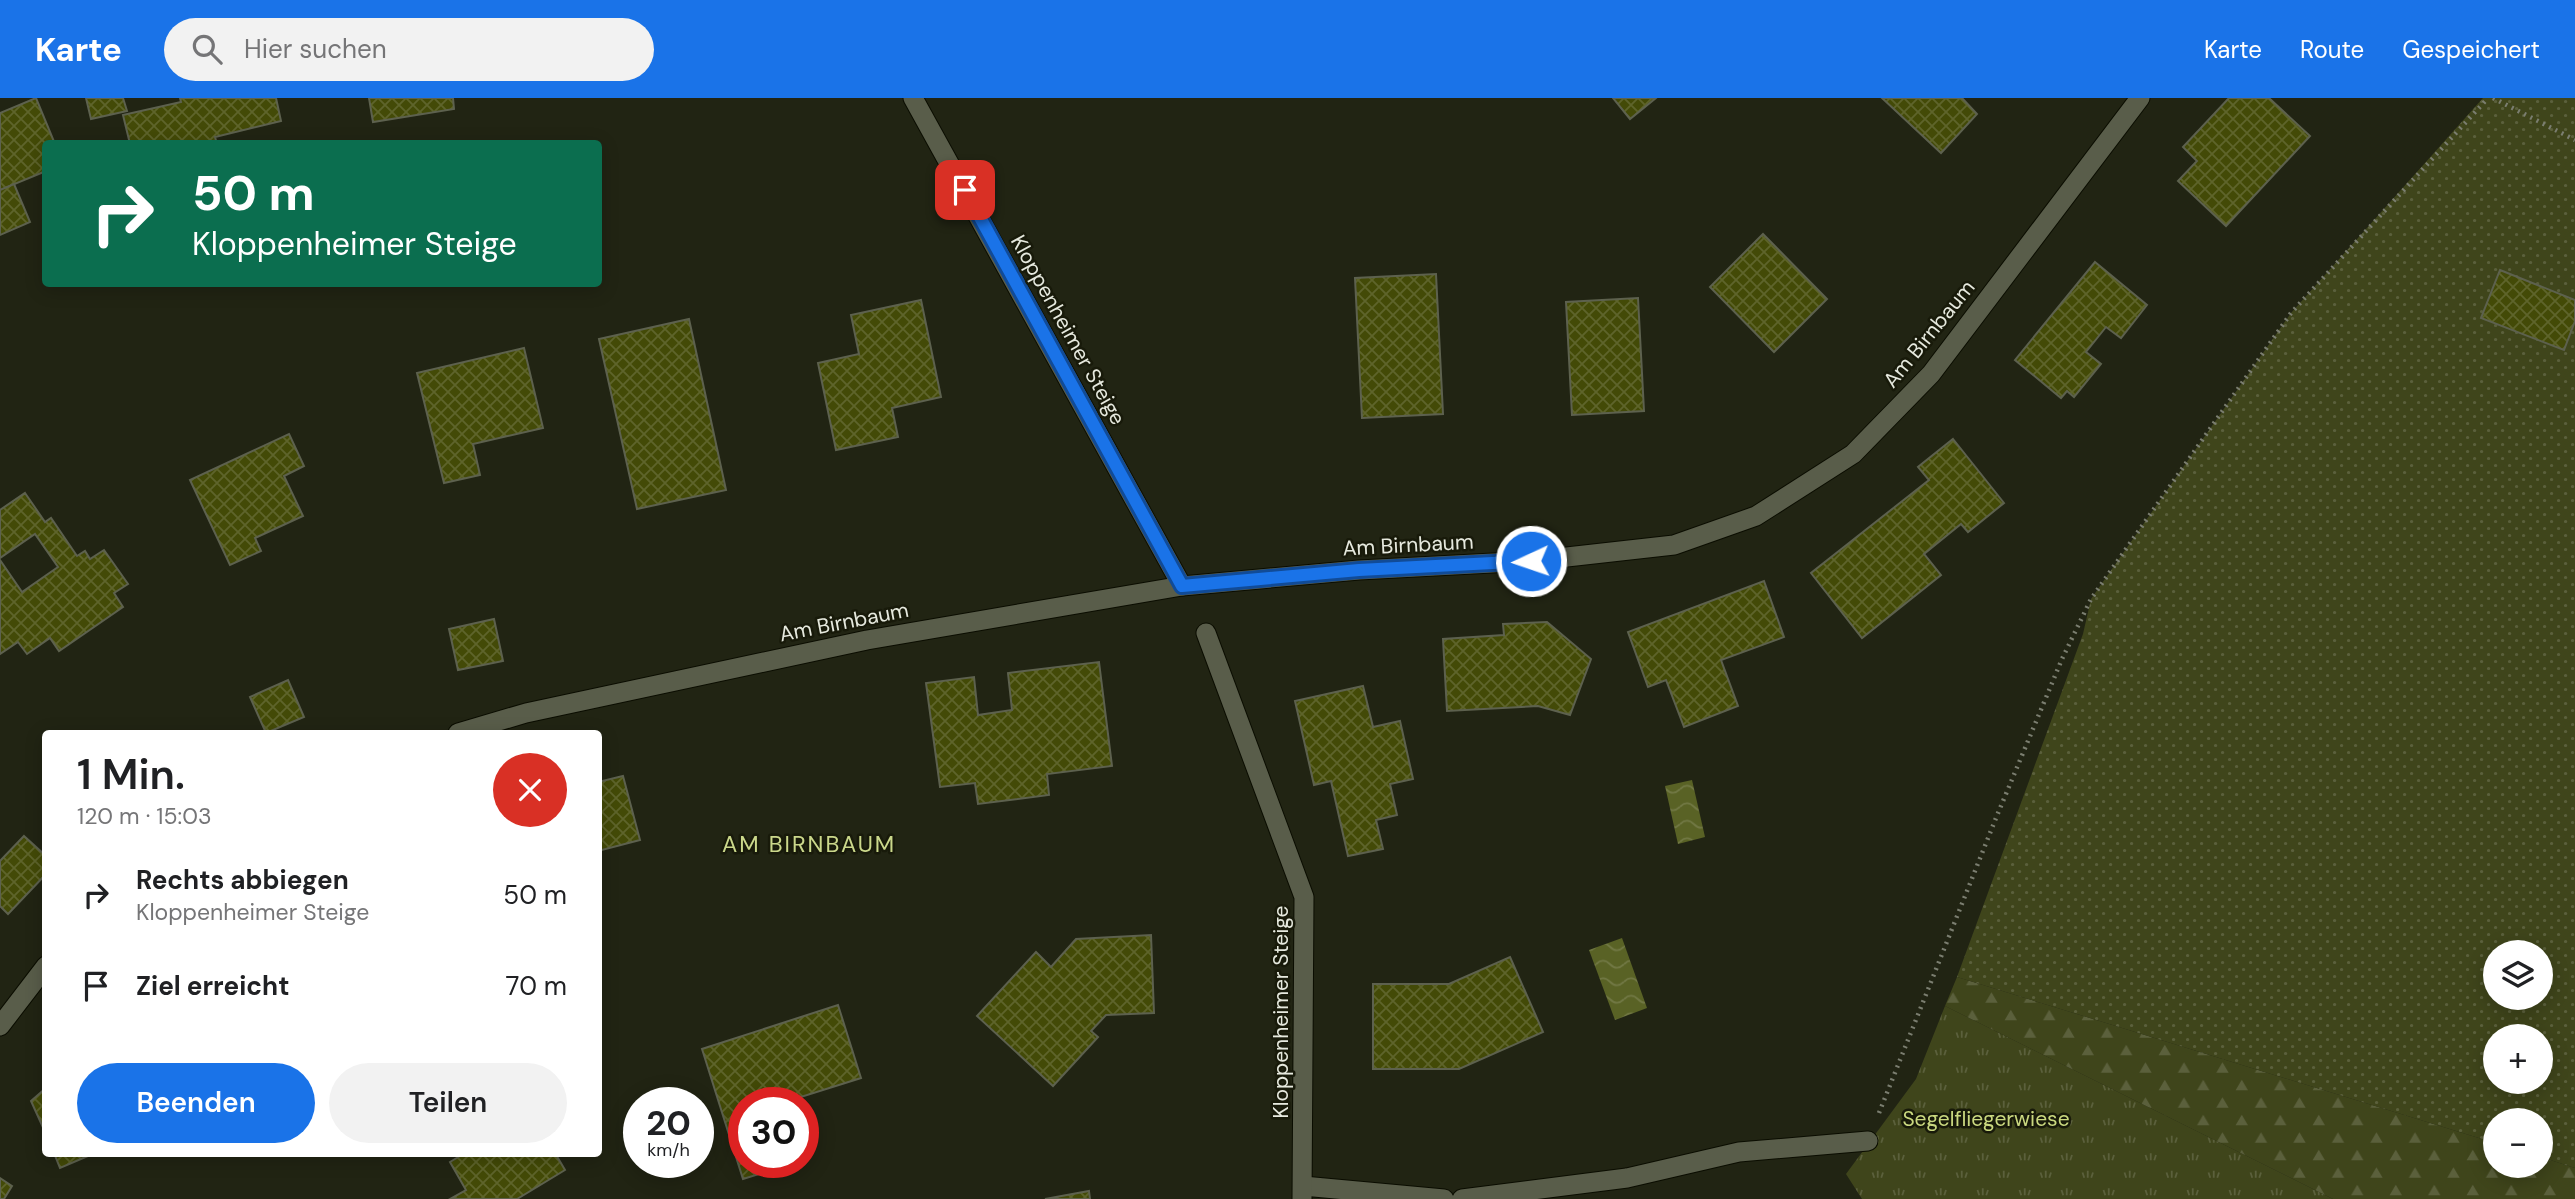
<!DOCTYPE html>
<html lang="de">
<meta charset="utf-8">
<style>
:root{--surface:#fff;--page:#f2f2f2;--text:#202124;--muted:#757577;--accent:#1a73e8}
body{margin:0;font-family:"DM Sans",sans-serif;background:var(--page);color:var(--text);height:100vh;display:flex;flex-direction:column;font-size:26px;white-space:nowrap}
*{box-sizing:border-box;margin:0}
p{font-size:23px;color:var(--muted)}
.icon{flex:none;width:38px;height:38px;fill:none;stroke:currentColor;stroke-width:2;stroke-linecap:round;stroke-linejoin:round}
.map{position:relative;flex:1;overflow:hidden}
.drawer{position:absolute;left:42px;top:632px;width:560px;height:427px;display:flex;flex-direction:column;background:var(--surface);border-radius:7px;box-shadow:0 4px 18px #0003}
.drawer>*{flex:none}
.top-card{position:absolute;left:42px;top:42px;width:560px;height:147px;border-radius:7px;box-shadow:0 4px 18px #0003;background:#0b6e4f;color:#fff;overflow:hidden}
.buttons{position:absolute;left:2483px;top:842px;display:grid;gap:14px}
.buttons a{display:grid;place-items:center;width:70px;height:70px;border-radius:50%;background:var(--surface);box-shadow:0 4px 18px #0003;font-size:35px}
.speed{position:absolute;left:623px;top:989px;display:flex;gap:14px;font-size:35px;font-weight:700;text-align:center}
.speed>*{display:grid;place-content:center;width:91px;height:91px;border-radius:50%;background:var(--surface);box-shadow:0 4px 18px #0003;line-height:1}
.speed small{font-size:18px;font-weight:400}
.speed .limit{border:10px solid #d22;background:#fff;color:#111}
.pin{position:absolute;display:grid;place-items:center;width:60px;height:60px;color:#fff;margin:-30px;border-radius:14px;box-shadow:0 4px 10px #0006}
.me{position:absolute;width:77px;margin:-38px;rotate:267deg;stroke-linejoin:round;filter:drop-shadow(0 0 5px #0008)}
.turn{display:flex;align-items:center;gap:24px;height:147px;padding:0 35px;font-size:32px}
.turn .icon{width:91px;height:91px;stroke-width:2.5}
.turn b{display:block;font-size:49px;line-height:60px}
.round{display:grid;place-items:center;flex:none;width:74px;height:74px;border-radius:37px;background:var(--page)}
.headline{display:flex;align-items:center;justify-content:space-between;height:119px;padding:0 35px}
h1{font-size:42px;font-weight:600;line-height:52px}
.cta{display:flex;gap:14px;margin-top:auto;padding:14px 35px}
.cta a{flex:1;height:80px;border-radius:42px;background:var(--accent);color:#fff;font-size:28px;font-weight:600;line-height:80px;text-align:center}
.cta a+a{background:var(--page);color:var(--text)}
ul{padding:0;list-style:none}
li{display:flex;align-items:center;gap:21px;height:91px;padding:0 35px}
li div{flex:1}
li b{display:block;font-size:26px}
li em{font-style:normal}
header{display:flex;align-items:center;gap:42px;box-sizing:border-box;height:98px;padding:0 35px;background:var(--accent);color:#fff}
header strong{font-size:33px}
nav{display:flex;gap:38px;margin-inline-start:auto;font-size:24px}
.search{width:490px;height:63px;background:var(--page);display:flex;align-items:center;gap:18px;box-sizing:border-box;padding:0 24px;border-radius:38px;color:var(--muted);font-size:26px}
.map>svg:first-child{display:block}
</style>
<header>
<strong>Karte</strong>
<div class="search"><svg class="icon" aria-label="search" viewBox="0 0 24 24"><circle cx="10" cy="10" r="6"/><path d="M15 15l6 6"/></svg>Hier suchen</div>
<nav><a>Karte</a><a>Route</a><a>Gespeichert</a></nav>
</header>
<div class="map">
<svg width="2575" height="1101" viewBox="0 0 2575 1101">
<defs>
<pattern id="grass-tufts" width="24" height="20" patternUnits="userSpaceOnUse" patternTransform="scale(1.75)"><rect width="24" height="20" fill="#3f451b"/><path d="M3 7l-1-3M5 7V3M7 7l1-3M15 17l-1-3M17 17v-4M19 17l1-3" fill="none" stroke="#5b603c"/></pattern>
<pattern id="forest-firs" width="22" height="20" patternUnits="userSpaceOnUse" patternTransform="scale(1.75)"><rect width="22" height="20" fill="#3f451b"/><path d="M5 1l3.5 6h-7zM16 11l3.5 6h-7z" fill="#5b603c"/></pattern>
<pattern id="park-dots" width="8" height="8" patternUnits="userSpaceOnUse" patternTransform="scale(1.75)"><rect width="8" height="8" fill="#3f451b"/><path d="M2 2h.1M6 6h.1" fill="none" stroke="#5b603c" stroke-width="1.8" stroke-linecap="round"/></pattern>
<pattern id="water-waves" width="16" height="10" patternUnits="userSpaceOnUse" patternTransform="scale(1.75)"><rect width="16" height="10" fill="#596225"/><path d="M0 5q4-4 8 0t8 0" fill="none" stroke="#717844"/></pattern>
<pattern id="building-cross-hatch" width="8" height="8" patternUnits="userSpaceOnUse" patternTransform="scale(1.75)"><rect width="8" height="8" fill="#434a07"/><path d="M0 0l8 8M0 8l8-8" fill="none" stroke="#5e642b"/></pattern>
</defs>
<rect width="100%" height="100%" fill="#212413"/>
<polygon fill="url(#grass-tufts)" points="1945,908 2333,1101 1862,1101 1846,1076 1916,981"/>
<polygon fill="url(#forest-firs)" points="1957,879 2495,1045 2496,1068 2541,1068 2541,1059 2575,1070 2575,1101 2333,1101 1945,908"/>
<path fill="url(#park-dots)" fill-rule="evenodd" d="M2483,0h92v1070l-34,-11v-37h-45l-1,23 -538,-166 126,-343 8,-35 200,-286zM2496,854h45v46h-45zM2496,938h45v46h-45z"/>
<g fill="url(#water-waves)">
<polygon points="1692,682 1705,739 1678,746 1665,688"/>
<polygon points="1622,840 1647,910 1615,922 1589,852"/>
</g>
<g fill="url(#building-cross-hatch)" stroke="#5d614e" stroke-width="2">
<polygon points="36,0 55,46 46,46 46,73 0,92 0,15"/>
<polygon points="86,0 123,0 127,13 91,21"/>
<polygon points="180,0 276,0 281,23 215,39 217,46 130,46 123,17 181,4"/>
<polygon points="369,0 453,0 454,11 373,24"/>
<polygon points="1613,0 1656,0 1630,21"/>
<polygon points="1882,0 1962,0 1977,16 1941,55"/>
<polygon points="2229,0 2269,0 2310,38 2226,128 2178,83 2197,63 2183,49"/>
<polygon points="14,86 30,124 0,137 0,92"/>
<polygon points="1763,136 1827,201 1774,254 1710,189"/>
<polygon points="2095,164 2147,207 2121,240 2106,229 2086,254 2101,266 2074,299 2067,293 2061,300 2015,262"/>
<polygon points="2500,172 2575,202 2575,223 2564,252 2481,220"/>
<polygon points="1436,176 1443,316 1362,320 1355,180"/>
<polygon points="1638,200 1644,313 1572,317 1566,204"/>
<polygon points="921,202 941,299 892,310 898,339 836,352 818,265 859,256 851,217"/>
<polygon points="689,221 726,392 637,411 599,241"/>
<polygon points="524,250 543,330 473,346 480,377 444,385 417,275"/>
<polygon points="289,336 304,368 284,378 303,418 255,440 261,453 230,467 190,382"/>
<polygon points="1953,341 2004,405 1968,434 1961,426 1924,456 1941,477 1862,540 1811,475 1929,382 1918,369"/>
<polygon points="25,395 45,424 51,420 77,458 85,453 90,461 104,452 128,486 114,495 123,509 59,553 50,540 27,556 18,544 0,556 0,462 22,494 58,469 35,436 0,460 0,412"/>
<polygon points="1764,483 1784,539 1721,562 1738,608 1684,629 1666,582 1648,589 1628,534"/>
<polygon points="494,521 503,563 458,572 449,531"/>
<polygon points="1547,524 1591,561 1570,617 1538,608 1447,613 1443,541 1504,537 1503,526"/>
<polygon points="1099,564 1112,668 1047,676 1049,697 978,706 975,685 940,689 926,585 974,579 978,617 1012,612 1008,575"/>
<polygon points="288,582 304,619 266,635 250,599"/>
<polygon points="1363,588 1373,629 1400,623 1413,681 1390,686 1397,717 1376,722 1383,751 1348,758 1331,683 1314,687 1295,603"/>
<polygon points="623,678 640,742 598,753 598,684"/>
<polygon points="24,738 46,758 46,776 8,816 0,808 0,763"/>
<polygon points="1151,837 1154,915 1106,917 1091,933 1098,939 1053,988 977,918 1036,854 1051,869 1076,841"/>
<polygon points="1510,859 1543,934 1459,971 1373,971 1373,886 1449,886"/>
<polygon points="838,907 861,980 791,1002 792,1004 744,1004 744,1064 798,1064 743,1081 702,951"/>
<polygon points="46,990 46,1036 31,1003"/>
<polygon points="54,1055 95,1055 60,1070"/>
<polygon points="465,1055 555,1055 565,1072 517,1101 450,1101 466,1092 450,1064"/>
<polygon points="0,1080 12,1088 4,1101 0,1101"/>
<polygon points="1089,1093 1090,1101 1045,1101"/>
</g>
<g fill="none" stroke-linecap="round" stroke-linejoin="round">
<defs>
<g id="service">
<polyline points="1303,1088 1444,1101"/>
<polyline points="1462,1101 1627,1080 1739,1054 1868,1043"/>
</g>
<g id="minor">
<polyline points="913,0 1182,488"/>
<polyline points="1206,535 1304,799 1302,1101"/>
<polyline points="458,635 526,615 867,542 1182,488 1359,472 1531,463 1674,447 1756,418 1853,356 1931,276 2140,0"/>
<polyline points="0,928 46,868"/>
</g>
</defs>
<use href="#service" stroke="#0b0d01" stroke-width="21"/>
<use href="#minor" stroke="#0b0d01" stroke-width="21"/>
<g stroke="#7b7e70" stroke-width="4.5" stroke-dasharray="2 5" stroke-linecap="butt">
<polyline points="2493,0 2575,42"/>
<polyline points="1879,1015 1996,720 2062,561 2091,501 2291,215 2488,0"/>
</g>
<use href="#service" stroke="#595d4a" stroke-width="19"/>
<use href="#minor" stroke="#595d4a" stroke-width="19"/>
</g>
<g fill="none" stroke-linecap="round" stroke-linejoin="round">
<defs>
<polyline id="route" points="965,92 1182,488 1359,472 1531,463"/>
</defs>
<use href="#route" stroke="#114b97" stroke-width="18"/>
<use href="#route" stroke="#1a73e8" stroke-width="12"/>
</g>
<g text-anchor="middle" stroke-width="5" stroke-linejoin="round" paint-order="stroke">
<g font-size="21" fill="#e6e9de" stroke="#181a0a">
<text transform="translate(1068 232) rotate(61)" y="7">Kloppenheimer Steige</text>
<text transform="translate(1929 236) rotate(-51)" y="7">Am Birnbaum</text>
<text transform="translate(1408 447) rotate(-3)" y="7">Am Birnbaum</text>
<text transform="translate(844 524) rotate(-11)" y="7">Am Birnbaum</text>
<text transform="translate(1281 914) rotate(-90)" y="7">Kloppenheimer Steige</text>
</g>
<g font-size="21" fill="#cad87f" stroke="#181a0a">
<text x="1986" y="1028">Segelfliegerwiese</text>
</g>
<g font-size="23" letter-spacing="2" fill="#cbd88b" stroke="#181a0a">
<text x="809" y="754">AM BIRNBAUM</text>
</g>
</g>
</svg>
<div class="buttons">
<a><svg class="icon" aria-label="layers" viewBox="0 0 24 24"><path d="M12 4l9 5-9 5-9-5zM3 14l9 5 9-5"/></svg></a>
<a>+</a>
<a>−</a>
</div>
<div class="speed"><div>20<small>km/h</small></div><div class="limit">30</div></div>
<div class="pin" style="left:965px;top:92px;background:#d93025"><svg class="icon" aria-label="arrive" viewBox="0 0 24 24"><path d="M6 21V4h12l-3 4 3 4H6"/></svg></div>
<svg class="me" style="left:1531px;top:463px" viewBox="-20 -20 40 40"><circle r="17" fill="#1a73e8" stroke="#fff" stroke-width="3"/><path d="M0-11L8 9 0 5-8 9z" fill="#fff"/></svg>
<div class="top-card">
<div class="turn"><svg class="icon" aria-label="right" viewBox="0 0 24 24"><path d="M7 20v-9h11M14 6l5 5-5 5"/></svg><div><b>50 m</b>Kloppenheimer Steige</div></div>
</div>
<section class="drawer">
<div class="headline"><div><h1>1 Min.</h1><p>120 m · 15:03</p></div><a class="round" style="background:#d93025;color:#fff"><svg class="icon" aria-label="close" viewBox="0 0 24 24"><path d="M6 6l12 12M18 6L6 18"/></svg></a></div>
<ul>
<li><svg class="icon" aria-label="right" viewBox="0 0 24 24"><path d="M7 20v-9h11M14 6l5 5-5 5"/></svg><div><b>Rechts abbiegen</b><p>Kloppenheimer Steige</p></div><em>50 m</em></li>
<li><svg class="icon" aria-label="arrive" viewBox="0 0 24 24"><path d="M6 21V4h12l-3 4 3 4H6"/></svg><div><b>Ziel erreicht</b></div><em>70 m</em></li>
</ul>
<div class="cta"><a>Beenden</a><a>Teilen</a></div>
</section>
</div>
